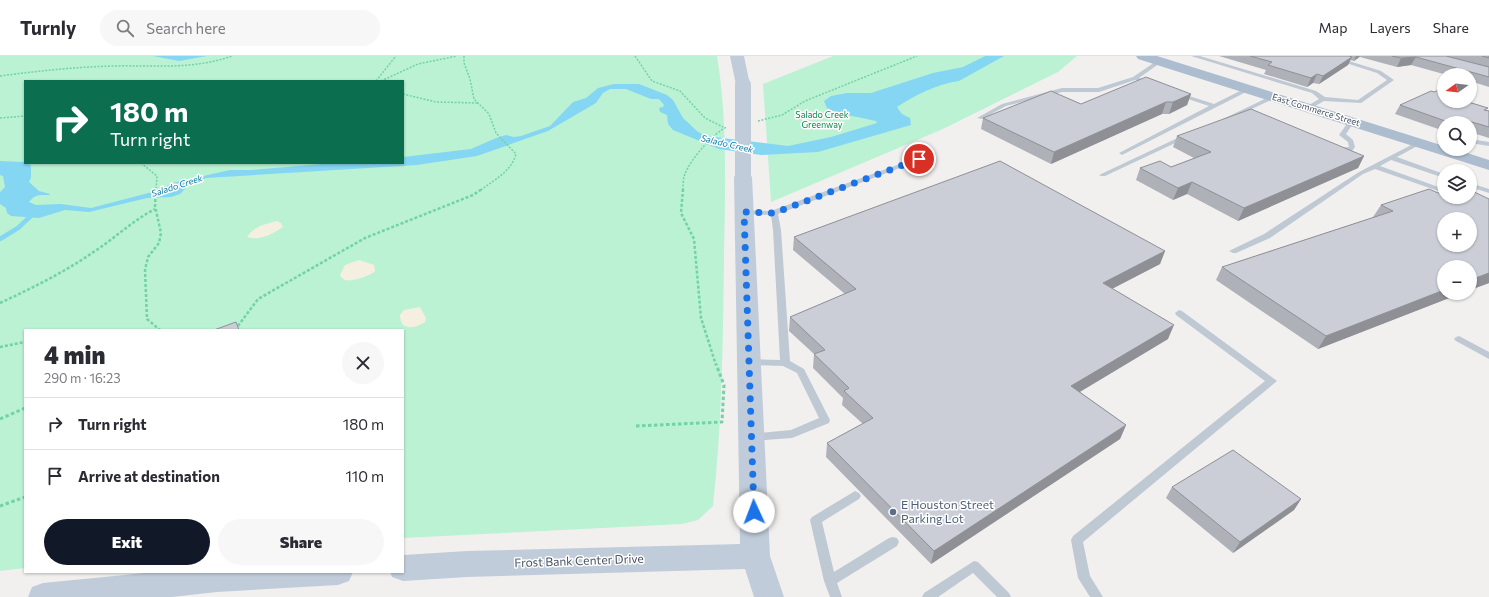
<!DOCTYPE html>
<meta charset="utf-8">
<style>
:root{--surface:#fff;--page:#f7f7f7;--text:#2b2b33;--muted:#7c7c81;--line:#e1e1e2;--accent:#111827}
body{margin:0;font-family:Commissioner,sans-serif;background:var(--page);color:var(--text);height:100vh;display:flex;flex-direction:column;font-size:15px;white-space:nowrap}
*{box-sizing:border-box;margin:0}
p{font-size:13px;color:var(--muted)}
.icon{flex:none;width:22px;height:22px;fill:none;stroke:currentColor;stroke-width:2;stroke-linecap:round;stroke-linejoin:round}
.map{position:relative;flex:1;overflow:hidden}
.sheet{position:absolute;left:24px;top:273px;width:380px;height:244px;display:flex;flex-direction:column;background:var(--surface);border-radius:0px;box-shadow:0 1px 3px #0004}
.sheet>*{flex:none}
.banner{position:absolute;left:24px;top:24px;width:380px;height:84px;border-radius:0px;box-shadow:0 1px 3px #0004;background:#0b6e4f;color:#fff;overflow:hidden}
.needle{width:26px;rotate:255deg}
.fabs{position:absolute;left:1437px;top:12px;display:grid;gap:8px}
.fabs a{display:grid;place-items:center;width:40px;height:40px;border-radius:50%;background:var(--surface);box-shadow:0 1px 3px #0004;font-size:20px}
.pin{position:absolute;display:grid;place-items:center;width:34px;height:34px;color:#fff;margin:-17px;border:2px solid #fff;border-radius:50%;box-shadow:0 1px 4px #0007}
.me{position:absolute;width:44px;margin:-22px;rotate:358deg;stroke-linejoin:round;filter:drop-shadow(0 0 3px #0008)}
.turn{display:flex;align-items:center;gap:14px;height:84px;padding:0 20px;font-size:18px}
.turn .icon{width:52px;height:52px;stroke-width:2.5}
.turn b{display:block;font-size:28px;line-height:34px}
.round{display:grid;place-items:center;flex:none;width:42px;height:42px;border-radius:21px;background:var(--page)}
.overview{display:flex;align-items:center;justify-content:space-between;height:68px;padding:0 20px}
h1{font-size:24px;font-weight:800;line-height:30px}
.cta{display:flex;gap:8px;margin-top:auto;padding:8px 20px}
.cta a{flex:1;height:46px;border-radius:24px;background:var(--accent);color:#fff;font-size:16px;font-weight:800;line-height:46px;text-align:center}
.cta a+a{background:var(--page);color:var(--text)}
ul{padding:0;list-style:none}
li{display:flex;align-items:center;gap:12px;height:52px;padding:0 20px;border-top:1px solid var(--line)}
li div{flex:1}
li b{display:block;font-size:15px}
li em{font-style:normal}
header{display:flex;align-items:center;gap:24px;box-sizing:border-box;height:56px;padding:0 20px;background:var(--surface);border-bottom:1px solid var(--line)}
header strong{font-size:19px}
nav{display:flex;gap:22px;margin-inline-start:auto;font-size:14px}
.search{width:280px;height:36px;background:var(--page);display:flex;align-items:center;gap:10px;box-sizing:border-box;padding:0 14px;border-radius:22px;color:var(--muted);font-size:15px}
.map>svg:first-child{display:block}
</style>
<header>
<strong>Turnly</strong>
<div class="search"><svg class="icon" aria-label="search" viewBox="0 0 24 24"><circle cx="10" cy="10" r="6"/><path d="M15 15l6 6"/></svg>Search here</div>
<nav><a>Map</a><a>Layers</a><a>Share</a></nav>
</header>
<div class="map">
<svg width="1489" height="541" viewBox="0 0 1489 541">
<rect width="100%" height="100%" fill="#f2f0ef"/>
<g fill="#bbf2d3" fill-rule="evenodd">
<path d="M0,0h717c11,64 8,138 7,202 -1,83 -2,165 -11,248l-15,14 -16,4 -279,14v-208h-378v238l-25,3zM25,25h378v82h-378z"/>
<polygon points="833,0 1077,0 1058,16 943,73 771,146 763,28"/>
</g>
<g fill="#f4efe0">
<path d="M277,165l4,2 2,4c-10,7 -23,14 -36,10 7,-11 19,-13 30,-16z"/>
<path d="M359,204l15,5 1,6c-4,5 -24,11 -30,9 -2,-1 -4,-3 -5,-5l5,-10z"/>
<path d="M420,251l6,11 -1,4c-9,6 -25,10 -25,-7l4,-5z"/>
</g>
<g fill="#85d6f2">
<polygon points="153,0 207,0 179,5"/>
<path d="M985,0h19l-45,25c-23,3 -43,14 -62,26l5,7 8,4 1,7 -93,27 -57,3 -42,-6 -46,-19 -5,-6 -1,-9 -7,-3 -1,-4 4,-1 1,-2 -5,-6h-8l-25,-10h-16l-7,4 -7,10 -48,28 -71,25 -60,9 -211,13 -15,5 -11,11 -9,3 -24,1 -58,14 -24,-2 -26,8 -28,-2 -4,-3 -1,-5 -6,-4v-12l5,-5 -2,-11 -3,-1v-14l23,1 8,3v13l-2,4 10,9 11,3 -1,1c-9,0 -14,-1 -20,7l7,3 25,-1 30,4 69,-18 12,-7 58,-13h21l82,-7h70v-6l68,-8 25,-11 10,-3 8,2 7,-1 29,-10 23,-24 13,-4 12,-10 16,-4h25l28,11 6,5 10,18 14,13 8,5 83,10 43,-9 46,-14 -1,-2 -38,-8 -11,-5 -3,-7 7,-5 16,-3h24l62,-20 30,-6z"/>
</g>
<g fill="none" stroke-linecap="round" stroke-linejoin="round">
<polyline stroke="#85d6f2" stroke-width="4.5" points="0,183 18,172 34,157"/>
<g stroke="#71d3a7" stroke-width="1.5" stroke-dasharray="2 1.5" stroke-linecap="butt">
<path d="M464,0v7l6,16 4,20 15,15 7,19 20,21c-5,18 -21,25 -35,36"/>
<polyline points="635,0 652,25 680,35 705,62 723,71"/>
<path d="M0,20c38,-5 75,-9 113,-10 41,-1 80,4 119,-10"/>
<polyline points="376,25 396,0"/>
<polyline points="381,25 418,8 457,0"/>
<polyline points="403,38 436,46 478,47"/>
<polyline points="0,62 25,60"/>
<polyline points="758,65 782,59 805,45 917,0"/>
<polyline points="141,107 157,120 156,134"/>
<path d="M683,134c0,-6 0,-12 2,-16 5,-14 29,-42 42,-47"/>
</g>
<g stroke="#71d3a7" stroke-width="2.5" stroke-dasharray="3 2" stroke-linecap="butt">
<polyline points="156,133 155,150 161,177 159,187 148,201 145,214 147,263 160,274"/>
<polyline points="683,133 681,157 694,183 701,262 716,309"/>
<path d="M0,247c32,-15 63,-30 92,-50 22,-14 40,-32 63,-44"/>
<polyline points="235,274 258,243 365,182 473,139 482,133"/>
<polyline points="0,291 25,286"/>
</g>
<g stroke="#71d3a7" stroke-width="3" stroke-dasharray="3.5 2.5" stroke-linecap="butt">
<polyline points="0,363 25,352"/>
<polyline points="636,370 722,366 724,329 716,308"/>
<polyline points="0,450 25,441"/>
</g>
<g fill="#bfc9d3" fill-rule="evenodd">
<polygon points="1191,0 1200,0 1316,35 1325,41 1358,44 1387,24 1377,17 1324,0 1333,0 1381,15 1394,24 1361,47 1324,45 1308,54 1305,52 1306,51 1319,43 1312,37"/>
<polygon points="1158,4 1163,5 1139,22 1142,23 1142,25 1135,24 1099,36 1062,36 1006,50 982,63 977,62 1002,48 1062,32 1098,32 1133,21"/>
<polygon points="1248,31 1251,33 1250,34 1124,98 1122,99 1119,97 1209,50 1176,39 1176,37 1180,37 1214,48"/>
<polygon points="1273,39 1276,41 1275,42 1228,64 1223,63"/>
<polygon points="1349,65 1354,66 1346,78 1353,84 1355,91 1352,95 1337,94 1337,92 1349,91 1348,86 1339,79"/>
<polygon points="1186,78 1188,79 1188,81 1105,120 1101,120 1099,119"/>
<polygon points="1470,83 1489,86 1489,90 1470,87"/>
<polygon points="1419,85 1422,87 1421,88 1397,101 1444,118 1444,122 1391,104 1380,110 1444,133 1444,137 1375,113 1363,118 1270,182 1236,197 1233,197 1229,195 1264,178 1359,116"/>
<polygon points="919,101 922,103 921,104 778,158 781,174 790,305 804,313 830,364 829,367 792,382 754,385 750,384 749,381 750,378 791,374 819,362 797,317 783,310 750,309 745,306 750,303 780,304 773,174 771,159 744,158 740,156 744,154 771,155 779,152"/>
<polygon points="1470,127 1489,133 1489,137 1470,131"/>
<polygon points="1179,254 1182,255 1277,325 1083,486 1090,520 1103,541 1090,541 1078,522 1071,484 1073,480 1265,325 1176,259 1175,257"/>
<polygon points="1459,280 1489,296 1489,303 1456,285 1454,283 1456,281"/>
<polygon points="855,435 859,437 861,440 859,443 822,466 834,516 889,482 893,481 897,482 899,486 897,490 837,527 842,541 830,541 824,525 810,464 812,461"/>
<polygon points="974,505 978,506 1009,537 1011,541 997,541 973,517 938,541 922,541 924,537"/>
</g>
<g fill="#c1ccda" fill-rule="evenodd">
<polygon points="730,0 744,0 750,29 748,32 738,32 736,29"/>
<polygon points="743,116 749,117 752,121 770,500 784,541 754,541 745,513 467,521 403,525 392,521 390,516 403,516 403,499 467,495 740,488 734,121 737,117"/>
<polygon points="155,516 353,516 349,525 338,529 217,536 172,541 28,541 32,531 43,527"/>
</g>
<polygon fill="#adbdd0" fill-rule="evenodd" points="1136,0 1157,0 1444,90 1444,93 1455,93 1489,104 1489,114 1138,3"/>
<polyline stroke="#c1ccda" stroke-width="16" points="743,29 743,121"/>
</g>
<g fill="#afb1b8">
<polygon points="1219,0 1489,0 1489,31 1470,25 1470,19 1447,19 1411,9 1397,11 1360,1 1354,5 1350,4 1348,9 1319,28 1313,27 1307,31 1264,18 1266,14"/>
<polygon points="1191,38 1187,49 1169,58 1162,58 1051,108 981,73 983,62"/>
<polygon points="1469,45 1469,46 1489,55 1489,82 1470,76 1470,67 1444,67 1444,75 1395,58 1400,49"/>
<polygon points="1177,80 1364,100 1358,112 1238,165 1187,138 1173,144 1136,124 1140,112 1171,111 1194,102 1173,91"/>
<polygon points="1438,137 1489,143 1489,227 1470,234 1470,211 1444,237 1462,237 1318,293 1216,224 1222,211 1374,161 1373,161 1381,149"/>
<polygon points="794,181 1165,195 1160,208 1112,233 1168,283 1080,336 1126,369 1120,383 931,508 826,401 827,387 863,368 842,349 843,342 813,312 814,298 789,275 790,261 845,238 793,194"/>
<polygon points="1172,431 1301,443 1294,454 1233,497 1166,442"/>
</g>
<g fill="#8e9096">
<polygon points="1356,0 1360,0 1354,5"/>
<polygon points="1352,1 1348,9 1319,28 1323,20"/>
<polygon points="1416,1 1411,9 1397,11 1401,2"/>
<polygon points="1317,18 1313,27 1307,31 1311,22"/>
<polygon points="1191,38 1187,49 1169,58 1173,46"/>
<polygon points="1166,46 1162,58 1051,108 1054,96"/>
<polygon points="1465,64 1463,67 1458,67"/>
<polygon points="1364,100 1358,112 1238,165 1244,152"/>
<polygon points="1192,126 1187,138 1173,144 1178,132"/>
<polygon points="1165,195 1160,208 1098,240 1103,227"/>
<polygon points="1489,217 1489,227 1470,234 1470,224"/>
<polygon points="1444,234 1444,237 1462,237 1318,293 1326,280"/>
<polygon points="1174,269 1168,283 1066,344 1071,330"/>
<polygon points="1126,369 1120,383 931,508 934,495"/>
<polygon points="1301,443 1294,454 1233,497 1240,486"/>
</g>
<g fill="#cbced6" stroke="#8e9096" fill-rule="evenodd">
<polygon points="1250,0 1349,0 1352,1 1323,20 1317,18 1311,22 1268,9 1272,6"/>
<polygon points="1392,0 1446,0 1489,11 1489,21 1416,1 1401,2"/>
<polygon points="1482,0 1489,0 1489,2"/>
<polygon points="1146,21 1191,38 1173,46 1166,46 1054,96 983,62 1051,35 1081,48"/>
<polygon points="1444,32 1444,45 1465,45 1488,52 1484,54 1489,55 1489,71 1465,64 1458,67 1451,67 1400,49 1431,35 1434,36"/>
<polygon points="1251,53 1364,100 1244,152 1192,126 1178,132 1140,112 1160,105 1171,111 1211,96 1177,80"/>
<polygon points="1000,105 1165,195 1103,227 1174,269 1071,330 1126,369 934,495 827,387 873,362 844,335 849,332 814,298 825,294 790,261 856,233 794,181"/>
<path d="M1429,133l9,4 6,-2v6h26v-7l19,9v74l-19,7v-13h-26v23l-118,46 -104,-69 171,-56 -12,-6zM1444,163h26v26h-26z"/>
<polygon points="236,266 239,274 214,274"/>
<polygon points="1233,394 1301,443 1240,486 1172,431"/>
</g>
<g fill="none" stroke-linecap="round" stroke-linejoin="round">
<polyline stroke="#1a73e8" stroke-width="7" stroke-dasharray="0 12.6" points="754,456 744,156 772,157 782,154 919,103"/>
</g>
<circle fill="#5c6f8a" stroke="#fff" stroke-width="1.5" cx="893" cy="456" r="4"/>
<g text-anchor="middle" stroke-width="3" stroke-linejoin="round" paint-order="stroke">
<g font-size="9" fill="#46525f" stroke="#fff">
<text transform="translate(1316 54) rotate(17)" y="3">East Commerce Street</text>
</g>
<g font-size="9" fill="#108651" stroke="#fff">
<text x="822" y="62">Salado Creek<tspan x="822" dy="10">Greenway</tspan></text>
</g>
<g font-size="9" font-style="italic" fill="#047ba6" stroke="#fff">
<text transform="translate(727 88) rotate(13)" y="3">Salado Creek</text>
<text transform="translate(177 130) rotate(-18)" y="3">Salado Creek</text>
</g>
<g font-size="12" fill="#4e5e75" stroke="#fff" text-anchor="start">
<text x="901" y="453">E Houston Street<tspan x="901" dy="14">Parking Lot</tspan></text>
</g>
<g font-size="12" fill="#46525f" stroke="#fff">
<text transform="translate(579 505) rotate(-2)" y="4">Frost Bank Center Drive</text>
</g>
</g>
</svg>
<div class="fabs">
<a><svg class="needle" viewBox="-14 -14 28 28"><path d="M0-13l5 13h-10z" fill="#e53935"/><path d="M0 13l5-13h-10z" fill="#7c7c81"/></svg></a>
<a><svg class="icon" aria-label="search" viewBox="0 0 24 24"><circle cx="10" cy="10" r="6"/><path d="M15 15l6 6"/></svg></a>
<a><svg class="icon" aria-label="layers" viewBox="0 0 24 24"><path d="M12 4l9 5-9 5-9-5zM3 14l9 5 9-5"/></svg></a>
<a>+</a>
<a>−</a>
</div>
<div class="pin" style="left:919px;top:103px;background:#d93025"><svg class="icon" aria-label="arrive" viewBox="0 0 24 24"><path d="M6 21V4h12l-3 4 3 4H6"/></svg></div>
<svg class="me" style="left:754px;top:456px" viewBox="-20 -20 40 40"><circle r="19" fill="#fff"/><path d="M0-13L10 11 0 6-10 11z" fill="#1a73e8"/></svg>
<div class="banner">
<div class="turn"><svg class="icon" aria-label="right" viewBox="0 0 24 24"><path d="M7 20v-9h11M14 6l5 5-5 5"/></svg><div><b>180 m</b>Turn right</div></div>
</div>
<section class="sheet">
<div class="overview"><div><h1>4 min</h1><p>290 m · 16:23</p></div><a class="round"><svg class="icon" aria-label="close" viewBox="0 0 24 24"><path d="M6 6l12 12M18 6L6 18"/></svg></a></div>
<ul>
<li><svg class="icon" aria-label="right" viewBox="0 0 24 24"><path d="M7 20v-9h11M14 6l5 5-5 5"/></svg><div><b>Turn right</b></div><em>180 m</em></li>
<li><svg class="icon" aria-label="arrive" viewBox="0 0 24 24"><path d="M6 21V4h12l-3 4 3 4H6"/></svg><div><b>Arrive at destination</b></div><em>110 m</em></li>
</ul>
<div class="cta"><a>Exit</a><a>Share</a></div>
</section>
</div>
